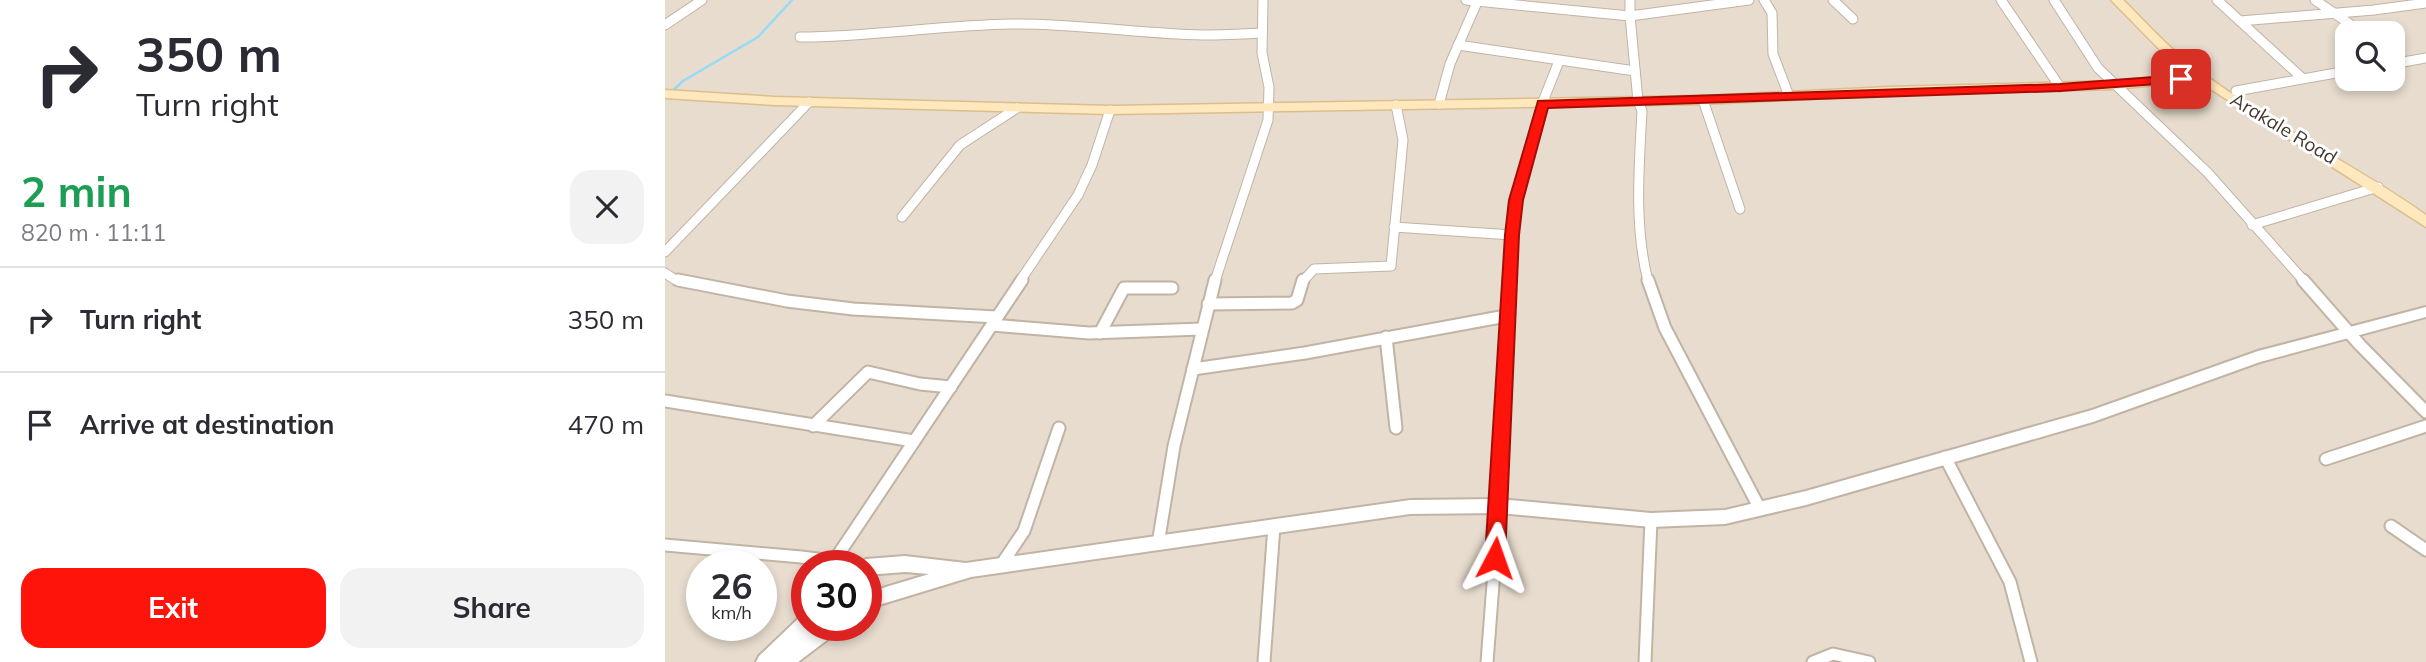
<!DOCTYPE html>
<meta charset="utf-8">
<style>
:root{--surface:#fff;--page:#f2f2f3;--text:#2b2b33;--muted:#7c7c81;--line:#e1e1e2;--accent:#ff140b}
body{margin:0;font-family:Mulish,sans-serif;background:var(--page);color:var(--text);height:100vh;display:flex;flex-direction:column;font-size:26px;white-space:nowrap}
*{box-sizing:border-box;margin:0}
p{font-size:23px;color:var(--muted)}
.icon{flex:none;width:38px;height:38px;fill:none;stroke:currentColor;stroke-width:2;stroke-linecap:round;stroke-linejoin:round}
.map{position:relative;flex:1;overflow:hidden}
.side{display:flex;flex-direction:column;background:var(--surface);width:665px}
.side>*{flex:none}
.guide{background:#fff;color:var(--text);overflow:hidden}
.fabs{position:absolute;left:1670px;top:21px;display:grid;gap:14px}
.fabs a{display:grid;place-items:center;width:70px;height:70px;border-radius:14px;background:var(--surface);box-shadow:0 4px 10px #0003;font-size:35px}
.speed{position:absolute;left:21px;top:550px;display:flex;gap:14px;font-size:35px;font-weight:700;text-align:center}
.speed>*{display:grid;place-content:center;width:91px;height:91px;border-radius:50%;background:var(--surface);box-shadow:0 4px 10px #0003;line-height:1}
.speed small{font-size:18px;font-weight:400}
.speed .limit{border:10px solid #d22;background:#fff;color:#111}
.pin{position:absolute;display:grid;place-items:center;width:60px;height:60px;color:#fff;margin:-30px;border-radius:14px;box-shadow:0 4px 10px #0006}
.me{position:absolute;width:77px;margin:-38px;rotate:4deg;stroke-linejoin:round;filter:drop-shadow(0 0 5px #0008)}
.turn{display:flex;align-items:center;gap:24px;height:147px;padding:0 21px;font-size:32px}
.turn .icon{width:91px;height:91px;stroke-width:2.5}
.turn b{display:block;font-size:49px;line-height:60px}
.round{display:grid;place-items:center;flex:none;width:74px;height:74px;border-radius:21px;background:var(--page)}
.summary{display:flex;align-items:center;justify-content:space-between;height:119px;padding:0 21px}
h1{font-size:42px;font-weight:700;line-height:52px;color:#1e9e55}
.button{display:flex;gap:14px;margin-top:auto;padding:14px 21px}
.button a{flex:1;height:80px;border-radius:21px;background:var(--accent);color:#fff;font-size:28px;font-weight:700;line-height:80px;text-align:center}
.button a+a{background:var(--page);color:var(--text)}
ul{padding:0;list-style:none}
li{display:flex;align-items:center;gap:21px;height:105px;padding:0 21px;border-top:2px solid var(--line)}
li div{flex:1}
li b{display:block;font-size:26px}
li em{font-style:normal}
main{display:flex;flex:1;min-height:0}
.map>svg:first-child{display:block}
</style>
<main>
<section class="side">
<div class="guide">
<div class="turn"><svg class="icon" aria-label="right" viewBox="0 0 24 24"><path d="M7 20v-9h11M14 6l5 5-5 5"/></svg><div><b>350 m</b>Turn right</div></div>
</div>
<div class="summary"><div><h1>2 min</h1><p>820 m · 11:11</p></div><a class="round"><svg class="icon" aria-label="close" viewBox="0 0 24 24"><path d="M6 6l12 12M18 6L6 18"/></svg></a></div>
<ul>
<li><svg class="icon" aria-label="right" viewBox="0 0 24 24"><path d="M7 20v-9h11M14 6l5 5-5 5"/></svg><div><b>Turn right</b></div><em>350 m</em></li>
<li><svg class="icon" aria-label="arrive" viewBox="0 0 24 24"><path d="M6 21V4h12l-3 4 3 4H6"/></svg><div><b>Arrive at destination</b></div><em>470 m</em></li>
</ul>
<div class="button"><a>Exit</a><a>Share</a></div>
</section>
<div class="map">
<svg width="1761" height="662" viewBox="0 0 1761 662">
<rect width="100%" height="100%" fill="#f3ebe0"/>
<path fill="#e7dcce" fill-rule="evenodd" d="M0,0h1761v662h-1761zM1682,33h45v46h-45zM37,565h59v60h-59zM142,565h59v60h-59z"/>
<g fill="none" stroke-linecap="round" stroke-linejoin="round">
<polyline stroke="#94dbf8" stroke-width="2.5" points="0,98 18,81 93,37 127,0"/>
<defs>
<g id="minor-far1">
<path d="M801,0l164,16 8,85 4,10c-3,57 -8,115 6,170"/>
<polyline points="965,0 965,16 1084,0"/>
<polyline points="1099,0 1107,13 1108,54 1124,96"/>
<polyline points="1168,0 1188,19"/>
<polyline points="1336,0 1395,87"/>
<polyline points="1389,0 1433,68 1543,173 1639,281"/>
<polyline points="1552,0 1636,77"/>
<polyline points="1650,0 1698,33"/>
<polyline points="1575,21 1709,10 1761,3"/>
<polyline points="0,25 37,0"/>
<path d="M135,37c71,0 141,-12 212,-13 64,-1 128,10 191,11 20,0 40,-1 59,-2"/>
<polyline points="793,45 970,71"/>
<polyline points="1727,64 1761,58"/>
<polyline points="1571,91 1682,71"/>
<polyline points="1038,100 1075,209"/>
<polyline points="774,104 785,64 813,0"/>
<polyline points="237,217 295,145 352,108"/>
<polyline points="1587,225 1713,187"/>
<polyline points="729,227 847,235"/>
<polyline points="0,252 144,102"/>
<polyline points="0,273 9,279 22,281"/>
<polyline points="355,281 413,195 427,165 445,110"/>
<polyline points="550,281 603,120 604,87 597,53 598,0"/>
<polyline points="638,281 649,269 726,266 738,140 731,105"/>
<polyline points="844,281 851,200 877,104 894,61"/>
</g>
<g id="minor">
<polyline points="13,280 122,301 188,309 331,317"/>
<polyline points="983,280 1000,328 1095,509"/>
<polyline points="1638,280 1695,345 1761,412"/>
<polyline points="543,304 627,303 632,300 638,280"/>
<polyline points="327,325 424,333 537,329"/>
<polyline points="435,333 459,288 507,288"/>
<polyline points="721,337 731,428"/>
<polyline points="528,369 640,353 841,316"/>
<polyline points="0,401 249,441"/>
<polyline points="148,426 203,372 255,384 286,387"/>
<polyline points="1280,457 1345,582 1366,662"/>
<polyline points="1661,459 1761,426"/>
<polyline points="1726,526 1761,550"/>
<polyline points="493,544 509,446 550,280"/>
<polyline points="0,545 136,557 169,561 179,565"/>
<polyline points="169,561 357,280"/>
<polyline points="336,565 359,531 394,428"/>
<polyline points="599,662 609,526"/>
<polyline points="822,662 834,506 844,280"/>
<polyline points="980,662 986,520"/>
<polyline points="1148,662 1168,654 1204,662"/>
</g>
<g id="tertiary">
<polygon points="1761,307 1761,317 1595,362 1428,422 1141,505 1060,524 986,527 834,513 745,514 306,577 204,608 201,607 201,593 264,574 240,572 201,575 201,565 193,565 195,562 201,559 240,556 301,563 745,500 834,499 986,513 1060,510 1141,491 1427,410 1593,351"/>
<polygon points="142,614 142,625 150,625 144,632 154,625 177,625 174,631 133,662 91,662 94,656 136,616"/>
</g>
<path id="secondary" d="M1446,0h12c23,22 44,47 70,66 73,56 158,96 233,149v12l-228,-146 -84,8 -224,6 -187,9 -593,10 -335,-9 -110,-7v-8l110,7 335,9 593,-10 187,-9 224,-6 74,-7 -25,-21z"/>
</defs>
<use href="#minor-far1" stroke="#c1b4a5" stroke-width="11"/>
<use href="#minor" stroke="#c1b4a5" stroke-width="15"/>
<use href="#tertiary" stroke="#c1b4a5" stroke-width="4"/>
<use href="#secondary" stroke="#dbbe8c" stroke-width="3"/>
<use href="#minor-far1" stroke="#fff" stroke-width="9"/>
<use href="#minor" stroke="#fff" stroke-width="11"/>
<use href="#tertiary" fill="#fff" fill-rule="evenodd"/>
<use href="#secondary" fill="#ffe8be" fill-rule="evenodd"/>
</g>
<polygon fill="#ff140b" stroke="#a60d07" stroke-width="2" points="1516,75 1522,79 1520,82 1395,91 883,108 858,200 854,235 840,558 837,564 830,567 823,564 820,558 840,235 844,200 873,101 1395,84"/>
<g text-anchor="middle" stroke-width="6" stroke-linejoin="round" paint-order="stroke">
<g font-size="19" fill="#443a31" stroke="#fff">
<text transform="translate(1619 128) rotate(31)" y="7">Arakale Road</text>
</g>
</g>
</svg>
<div class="fabs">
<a><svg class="icon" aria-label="search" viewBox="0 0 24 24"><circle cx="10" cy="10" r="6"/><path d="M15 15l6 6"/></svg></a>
</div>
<div class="speed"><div>26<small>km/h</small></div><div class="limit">30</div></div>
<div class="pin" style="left:1516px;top:79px;background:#d93025"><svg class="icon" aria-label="arrive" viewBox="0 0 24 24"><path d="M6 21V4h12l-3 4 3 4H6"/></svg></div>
<svg class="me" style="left:830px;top:558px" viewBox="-20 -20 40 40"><path d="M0-17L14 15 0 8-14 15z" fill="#ff140b" stroke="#fff" stroke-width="4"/></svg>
</div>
</main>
